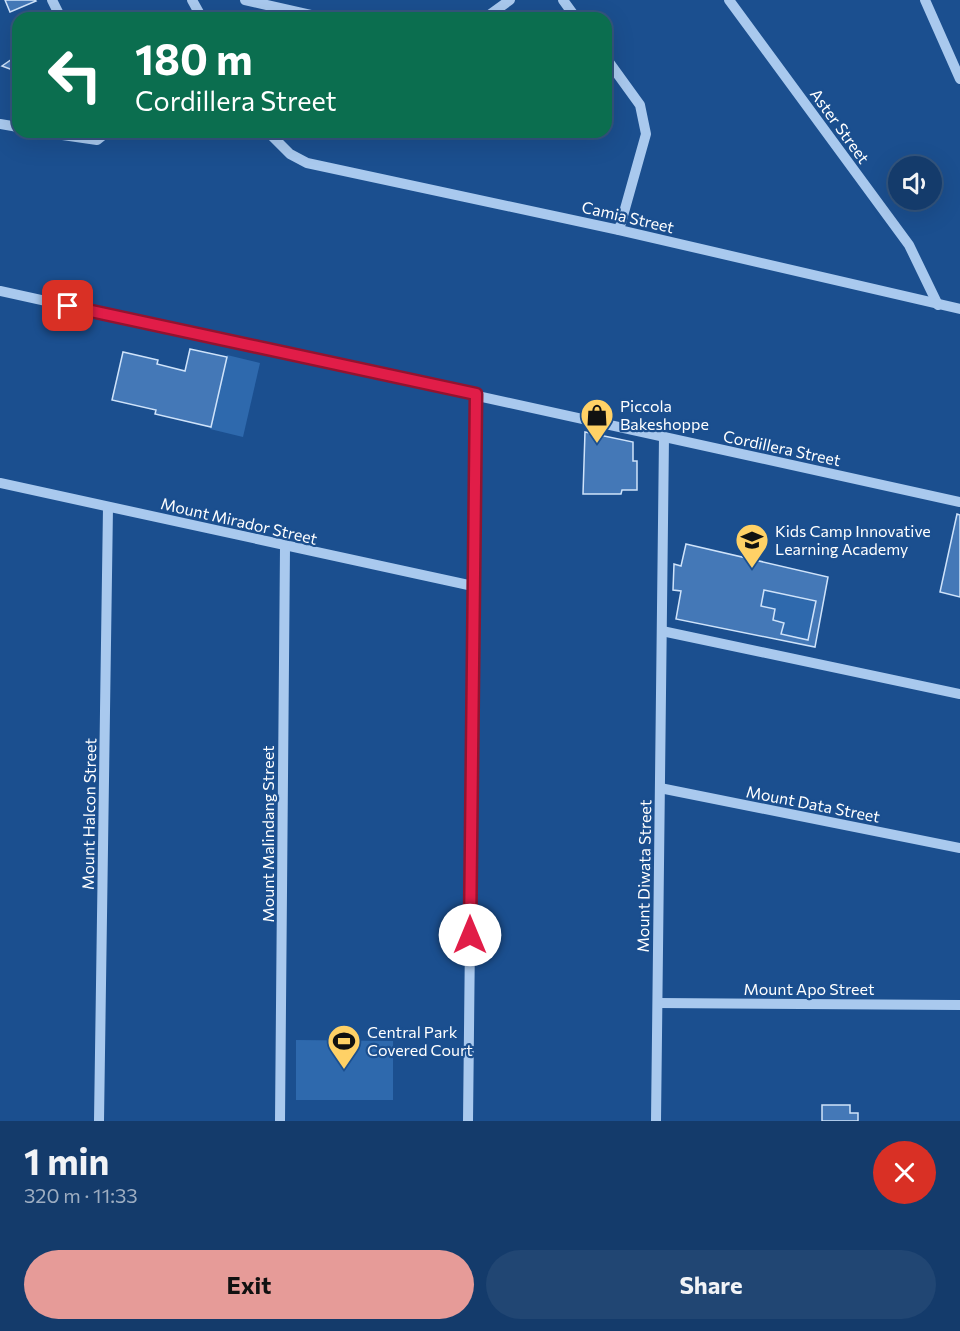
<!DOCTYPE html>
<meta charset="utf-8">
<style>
:root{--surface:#143b6b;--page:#214673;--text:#f1f3f6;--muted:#9dadc1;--line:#33557e;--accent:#e69b98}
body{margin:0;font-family:Commissioner,sans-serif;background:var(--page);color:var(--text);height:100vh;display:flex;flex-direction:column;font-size:22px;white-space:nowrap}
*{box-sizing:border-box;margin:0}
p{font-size:20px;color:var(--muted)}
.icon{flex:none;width:33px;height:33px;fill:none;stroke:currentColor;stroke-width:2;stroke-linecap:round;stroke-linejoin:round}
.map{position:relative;height:1121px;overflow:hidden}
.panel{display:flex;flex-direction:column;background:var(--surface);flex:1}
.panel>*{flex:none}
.top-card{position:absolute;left:12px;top:12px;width:600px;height:126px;border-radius:18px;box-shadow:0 6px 24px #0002,0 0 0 2px var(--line);background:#0b6e4f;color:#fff;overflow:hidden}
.controls{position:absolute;left:888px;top:156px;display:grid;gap:12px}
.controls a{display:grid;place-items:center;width:54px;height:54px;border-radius:50%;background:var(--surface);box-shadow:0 6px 24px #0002,0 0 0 2px var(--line);font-size:30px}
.pin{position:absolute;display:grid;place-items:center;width:51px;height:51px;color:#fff;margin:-26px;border-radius:12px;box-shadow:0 3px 9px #0006}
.me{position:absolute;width:66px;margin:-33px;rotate:0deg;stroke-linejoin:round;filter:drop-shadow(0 0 4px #0008)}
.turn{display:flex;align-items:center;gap:21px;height:126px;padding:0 24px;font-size:27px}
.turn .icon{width:78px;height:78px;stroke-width:2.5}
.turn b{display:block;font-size:42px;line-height:51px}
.round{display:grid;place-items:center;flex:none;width:63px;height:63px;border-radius:32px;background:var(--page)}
.overview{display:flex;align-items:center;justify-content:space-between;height:102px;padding:0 24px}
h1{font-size:36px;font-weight:700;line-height:45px}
.cta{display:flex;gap:12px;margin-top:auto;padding:12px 24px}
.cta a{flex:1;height:69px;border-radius:36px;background:var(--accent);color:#111;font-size:24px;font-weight:700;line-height:69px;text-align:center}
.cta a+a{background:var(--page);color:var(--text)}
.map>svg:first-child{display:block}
</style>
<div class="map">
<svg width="960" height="1121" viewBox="0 0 960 1121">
<rect width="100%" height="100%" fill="#1b4f8f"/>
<g fill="#2e69ad">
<polygon points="227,355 260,363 243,437 210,429"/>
<polygon points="764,590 816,601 808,640 781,634 784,623 773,620 761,606"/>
<polygon points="296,1040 393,1041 393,1100 296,1100"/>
</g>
<g fill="#4478b7" stroke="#cfe3fa" stroke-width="1.5" fill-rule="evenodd">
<polygon points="5,0 35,0 36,1 10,12"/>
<polygon points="18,55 18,72 2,66"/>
<polygon points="190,349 227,357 211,427 155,414 156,410 112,400 123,352 158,360 157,364 185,371"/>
<polygon points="585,432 633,442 633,461 637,461 637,490 622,490 621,494 583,494"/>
<polygon points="957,514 960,515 960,597 940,592"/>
<path d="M686,544l142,33 -13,70 -139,-28 5,-28 -8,-1 1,-26 7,2zM764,590l52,11 -8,39 -27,-6 3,-11 -11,-3 2,-11 -14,-3z"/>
<polygon points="822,1105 850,1105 850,1113 858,1113 858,1121 822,1121"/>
</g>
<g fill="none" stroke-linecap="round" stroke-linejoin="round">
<g stroke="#a9c9ee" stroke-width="10">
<polyline points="52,0 61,18"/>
<polyline points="192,0 202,18"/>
<polyline points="245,0 324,18"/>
<polyline points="563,0 576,18"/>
<polyline points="729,0 909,245 938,305"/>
<polyline points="925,0 960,79"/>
<polyline points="485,18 510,0"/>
<polyline points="606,58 640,105 646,134 619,230"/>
<polyline points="0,124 18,127"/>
<polyline points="42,132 97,140 107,132"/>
<polyline points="268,132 290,154 307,163 619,230 960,309"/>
<polyline points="0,291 960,502"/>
<polyline points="0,483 473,586"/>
<polyline points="662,631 960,694"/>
<polyline points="660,788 960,848"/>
<polyline points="658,1003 960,1005"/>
<polyline points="99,1121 108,507"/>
<polyline points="280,1121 285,547"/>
<polyline points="468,1121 476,394"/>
<polyline points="656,1121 664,437"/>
</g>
</g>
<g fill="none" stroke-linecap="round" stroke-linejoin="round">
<defs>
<polyline id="route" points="68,306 476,394 470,935"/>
</defs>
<use href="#route" stroke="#92132f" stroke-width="15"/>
<use href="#route" stroke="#e11d48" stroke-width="10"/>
</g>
<defs>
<symbol id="shop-pin" viewBox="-11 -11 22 30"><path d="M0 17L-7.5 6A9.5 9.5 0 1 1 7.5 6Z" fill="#ffd166" stroke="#1b4f8f"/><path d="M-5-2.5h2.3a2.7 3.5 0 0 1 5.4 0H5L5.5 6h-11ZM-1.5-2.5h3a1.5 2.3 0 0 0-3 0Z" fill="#111"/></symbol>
<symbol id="school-pin" viewBox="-11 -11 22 30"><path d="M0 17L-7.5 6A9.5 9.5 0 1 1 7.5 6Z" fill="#ffd166" stroke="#1b4f8f"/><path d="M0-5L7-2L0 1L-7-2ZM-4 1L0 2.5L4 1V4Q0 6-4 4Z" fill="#111"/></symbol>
<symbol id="stadium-pin" viewBox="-11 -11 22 30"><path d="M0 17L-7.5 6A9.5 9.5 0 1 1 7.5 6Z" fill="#ffd166" stroke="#1b4f8f"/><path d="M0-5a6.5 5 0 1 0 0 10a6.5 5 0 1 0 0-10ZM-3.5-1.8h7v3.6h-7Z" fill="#111"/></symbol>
</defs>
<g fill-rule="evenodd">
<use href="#shop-pin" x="578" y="396" width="38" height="52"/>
<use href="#school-pin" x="733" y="521" width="38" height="52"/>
<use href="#stadium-pin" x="325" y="1022" width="38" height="52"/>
</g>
<g text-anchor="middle" stroke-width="4.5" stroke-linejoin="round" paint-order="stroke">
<g font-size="16" fill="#fff" stroke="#1b4f8f">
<text transform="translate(840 126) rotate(54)" y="6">Aster Street</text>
<text transform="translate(628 217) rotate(13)" y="6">Camia Street</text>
<text transform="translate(782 448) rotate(12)" y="6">Cordillera Street</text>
<text transform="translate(239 521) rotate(13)" y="6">Mount Mirador Street</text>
<text transform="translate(813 804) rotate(11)" y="6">Mount Data Street</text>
<text transform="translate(89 814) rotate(-89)" y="6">Mount Halcon Street</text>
<text transform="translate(268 834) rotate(-90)" y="6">Mount Malindang Street</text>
<text transform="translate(644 876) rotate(-89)" y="6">Mount Diwata Street</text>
<text x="809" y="995">Mount Apo Street</text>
</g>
<g font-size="16" fill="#fff" stroke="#1b4f8f" text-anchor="start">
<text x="620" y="412">Piccola<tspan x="620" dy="18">Bakeshoppe</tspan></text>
<text x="775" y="537">Kids Camp Innovative<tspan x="775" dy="18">Learning Academy</tspan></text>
<text x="367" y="1038">Central Park<tspan x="367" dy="18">Covered Court</tspan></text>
</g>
</g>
</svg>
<div class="controls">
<a><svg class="icon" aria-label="sound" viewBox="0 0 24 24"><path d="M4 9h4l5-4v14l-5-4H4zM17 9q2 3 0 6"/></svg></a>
</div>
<div class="pin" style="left:68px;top:306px;background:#d93025"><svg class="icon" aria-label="arrive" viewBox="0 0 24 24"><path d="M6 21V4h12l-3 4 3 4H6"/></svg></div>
<svg class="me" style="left:470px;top:935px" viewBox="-20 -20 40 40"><circle r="19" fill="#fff"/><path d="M0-13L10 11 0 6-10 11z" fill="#e11d48"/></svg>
<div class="top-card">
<div class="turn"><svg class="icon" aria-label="left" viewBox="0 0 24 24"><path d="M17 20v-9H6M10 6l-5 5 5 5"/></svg><div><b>180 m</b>Cordillera Street</div></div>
</div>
</div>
<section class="panel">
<div class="overview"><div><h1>1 min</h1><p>320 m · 11:33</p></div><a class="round" style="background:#d93025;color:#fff"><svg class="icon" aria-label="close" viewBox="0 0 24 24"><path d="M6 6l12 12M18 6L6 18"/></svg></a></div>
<div class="cta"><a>Exit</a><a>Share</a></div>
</section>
